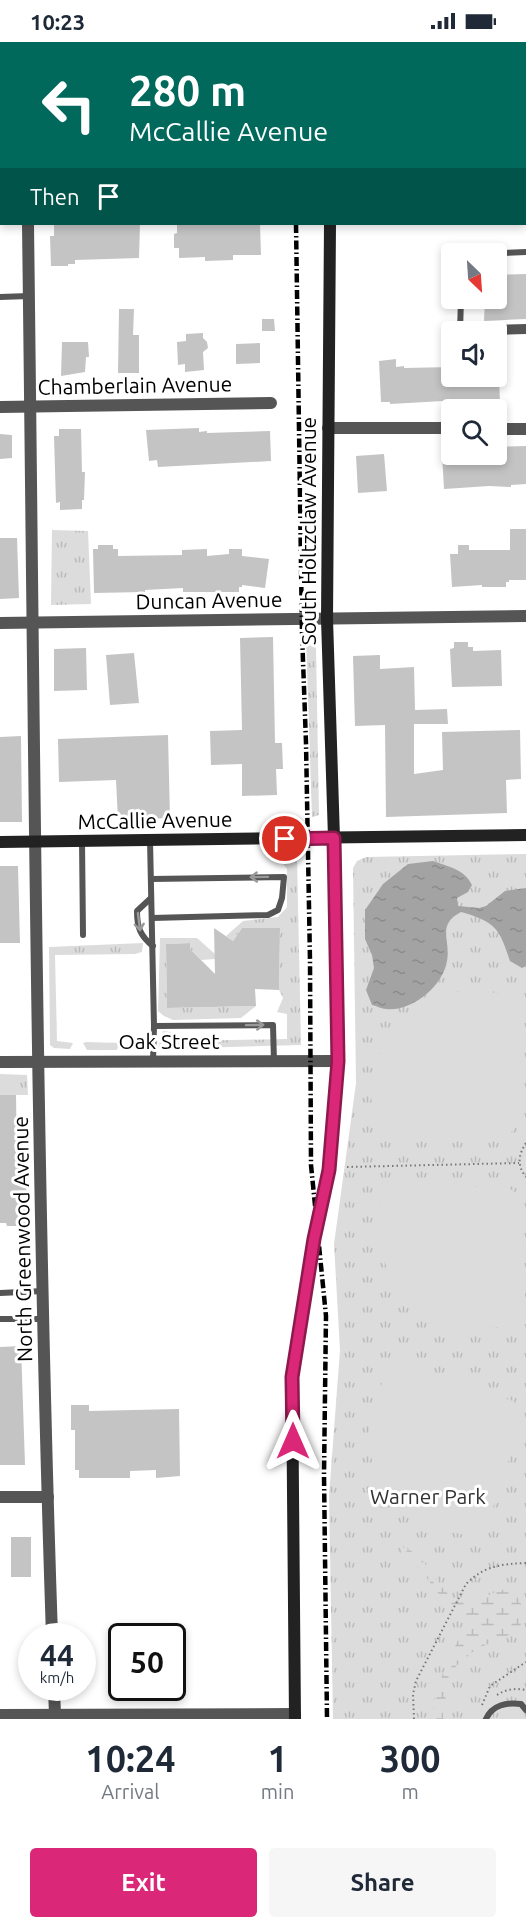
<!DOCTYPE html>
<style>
:root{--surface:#fff;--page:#f6f6f7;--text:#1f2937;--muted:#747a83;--accent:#db2777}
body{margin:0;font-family:Ubuntu,sans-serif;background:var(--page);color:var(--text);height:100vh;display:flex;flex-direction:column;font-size:22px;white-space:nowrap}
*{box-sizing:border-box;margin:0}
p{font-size:20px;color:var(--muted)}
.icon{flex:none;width:33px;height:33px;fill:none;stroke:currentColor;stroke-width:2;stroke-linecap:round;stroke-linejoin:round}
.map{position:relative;height:1677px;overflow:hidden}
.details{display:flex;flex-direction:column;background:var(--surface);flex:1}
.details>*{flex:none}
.hud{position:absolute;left:0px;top:0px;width:526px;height:183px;box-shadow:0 3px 9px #0003;background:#00695c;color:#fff;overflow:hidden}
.needle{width:39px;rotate:155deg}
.controls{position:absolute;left:441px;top:201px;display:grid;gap:12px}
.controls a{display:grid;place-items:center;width:66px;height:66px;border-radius:6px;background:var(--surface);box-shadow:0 3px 9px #0003;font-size:30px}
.speed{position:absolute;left:18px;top:1581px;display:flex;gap:12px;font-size:30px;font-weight:700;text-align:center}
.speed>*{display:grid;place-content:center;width:78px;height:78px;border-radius:50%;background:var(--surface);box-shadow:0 3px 9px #0003;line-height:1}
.speed small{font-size:15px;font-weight:400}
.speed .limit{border:3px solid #111;border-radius:9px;background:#fff;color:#111}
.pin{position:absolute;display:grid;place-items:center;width:51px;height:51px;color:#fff;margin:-26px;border:3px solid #fff;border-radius:50%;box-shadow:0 2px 6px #0007}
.me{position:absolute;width:66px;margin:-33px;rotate:0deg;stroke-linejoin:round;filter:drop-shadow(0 0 4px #0008)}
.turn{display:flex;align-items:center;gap:21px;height:126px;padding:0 30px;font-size:27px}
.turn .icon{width:78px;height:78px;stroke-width:2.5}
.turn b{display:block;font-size:42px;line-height:51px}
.then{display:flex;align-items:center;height:57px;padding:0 30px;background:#0003;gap:12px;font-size:22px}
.eta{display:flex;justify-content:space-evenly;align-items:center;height:102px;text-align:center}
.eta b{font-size:36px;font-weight:700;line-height:42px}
.button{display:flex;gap:12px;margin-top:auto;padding:12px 30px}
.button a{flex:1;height:69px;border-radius:6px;background:var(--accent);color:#fff;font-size:24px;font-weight:700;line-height:69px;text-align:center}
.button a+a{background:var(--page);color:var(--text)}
.status{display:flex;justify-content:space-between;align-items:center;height:42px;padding:0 30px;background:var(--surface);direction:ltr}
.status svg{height:16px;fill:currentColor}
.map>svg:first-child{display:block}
</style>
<div class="status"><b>10:23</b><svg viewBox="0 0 49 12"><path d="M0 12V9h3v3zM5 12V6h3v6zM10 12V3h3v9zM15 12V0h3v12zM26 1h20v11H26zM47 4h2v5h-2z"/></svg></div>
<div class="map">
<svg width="526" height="1677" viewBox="0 0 526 1677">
<defs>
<pattern id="grass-tufts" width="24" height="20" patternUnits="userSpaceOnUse" patternTransform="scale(1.5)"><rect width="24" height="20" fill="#dcdcdc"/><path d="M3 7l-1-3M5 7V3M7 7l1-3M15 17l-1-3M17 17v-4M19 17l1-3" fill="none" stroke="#bbb"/></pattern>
<pattern id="wetland-marsh" width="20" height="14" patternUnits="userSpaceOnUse" patternTransform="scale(1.5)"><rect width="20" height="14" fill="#dcdcdc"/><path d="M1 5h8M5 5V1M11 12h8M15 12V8" fill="none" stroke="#bbb"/></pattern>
<pattern id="cemetery-stones" width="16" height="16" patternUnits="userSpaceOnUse" patternTransform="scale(1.5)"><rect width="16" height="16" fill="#dcdcdc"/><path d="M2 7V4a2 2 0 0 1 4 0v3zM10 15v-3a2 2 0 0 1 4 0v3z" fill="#bbb"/></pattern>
<pattern id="water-ripples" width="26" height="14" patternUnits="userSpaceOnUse" patternTransform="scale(1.5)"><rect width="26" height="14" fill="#a3a3a3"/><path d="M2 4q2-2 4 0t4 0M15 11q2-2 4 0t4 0" fill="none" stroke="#8b8b8b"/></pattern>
</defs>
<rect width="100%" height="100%" fill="#fff"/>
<g fill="url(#grass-tufts)">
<polygon points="52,488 88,489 91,562 51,563"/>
<polygon points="306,593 311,597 316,606 319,773 312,775"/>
<polygon points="526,812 526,1677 333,1677 329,1454 340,1308 334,1202 356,1041 353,826 357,819 366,815"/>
<polygon points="278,815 297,815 301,1003 158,1007 163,989 170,990 184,999 287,997 287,972 277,970 283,956 279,948 280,886 242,886 233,899 226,894 243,879 278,875 287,865 287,827"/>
<polygon points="160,896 197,896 215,912 215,917 201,918 190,907 190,901 166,902 167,966 256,964 241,976 173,978 164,974 158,969"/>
<polygon points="143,901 142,910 135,912 55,913 57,999 73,1001 70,1007 54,1006 50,1003 49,905"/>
<polygon points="86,1000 119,1001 117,1008 87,1008 83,1001"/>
<polygon points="0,1032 27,1033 28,1053 0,1053"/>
</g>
<path fill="url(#wetland-marsh)" d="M402,1505c26,6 34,45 57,54 26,10 52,-40 66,15l-6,12 -10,7 -33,14 -20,17 -13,40v13h-11l2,-17 9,-29 21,-46 1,-9 -7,-10 -15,-8 -20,-27 -11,-12 -11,-8z"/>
<polygon fill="url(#cemetery-stones)" points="360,0 526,0 526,141 525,2"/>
<g fill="#dcdcdc">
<path d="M475,948l43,6 1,123c-2,10 -9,15 -18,19l-124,-2 -7,-47 8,-31 17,-28 24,-21 28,-16z"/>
<path d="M383,1141l125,5 9,5 5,10 4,121c-17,1 -48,7 -64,5 -46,-6 -77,-46 -83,-91 -2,-17 2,-37 4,-55z"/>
<path d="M392,1316l121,43 8,22 -38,115c-58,-6 -119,-45 -114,-110 2,-23 15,-48 23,-70z"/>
</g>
<path fill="url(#water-ripples)" d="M433,819c16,6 31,8 39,24l-4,7 -11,6 1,8 21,2 7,-2 19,-15 21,-3v78l-4,2 -12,-7c-11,-33 -14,-39 -49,-49 -25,13 -10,28 -14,49 -4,25 -35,51 -61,48 -4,0 -9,-3 -14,-4l-6,-15 8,-22 -2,-13 -7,-16v-29l18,-26 25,-20z"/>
<g fill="#c4c4c4">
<polygon points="54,182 140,182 139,216 75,218 75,222 68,222 68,224 51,224 50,194 54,194"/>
<polygon points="177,182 260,182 261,213 233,213 233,218 205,219 205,215 179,216 179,206 174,206 174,192 177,191"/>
<polygon points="526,232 526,277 484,279 485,256 496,256 496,233"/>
<polygon points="119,267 134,267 133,293 139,293 139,331 118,331"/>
<polygon points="262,277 274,277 275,289 262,289"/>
<polygon points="203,291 203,296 207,300 208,306 203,310 204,328 185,330 185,322 178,323 177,300 186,299 186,292"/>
<polygon points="62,300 88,300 89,315 86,315 85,330 61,334"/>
<polygon points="260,301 260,321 236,322 236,302"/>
<polygon points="396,317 396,325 404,324 404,326 452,325 452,334 499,334 500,361 479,361 479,357 390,362 390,360 381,360 379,319"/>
<polygon points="199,386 199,390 207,389 207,391 270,389 271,419 158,425 157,418 149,419 146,388"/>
<polygon points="59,387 81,387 82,430 85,430 84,458 82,458 82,467 60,468 60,460 56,461 54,394 59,394"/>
<polygon points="0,392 12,393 12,416 0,417"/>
<polygon points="526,404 526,442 511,443 511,445 489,444 444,447 442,412 496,412 496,405"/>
<polygon points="384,412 387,449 358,451 356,414"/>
<polygon points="510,487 526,487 526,538 509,538 509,540 506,540 506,545 482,545 482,543 452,545 450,512 458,512 458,503 469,503 469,508 510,508"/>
<polygon points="0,496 17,496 19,556 0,557"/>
<polygon points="98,503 113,503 113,507 118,507 118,514 182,513 182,508 207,507 207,514 229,512 229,507 242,507 242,514 269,517 265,546 242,543 242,545 239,545 239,550 183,550 183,546 145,548 145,550 94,551 93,507 98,507"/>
<polygon points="273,595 275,701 282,701 283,727 276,727 277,753 242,754 242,722 211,723 210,689 242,688 240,596"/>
<polygon points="454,600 468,600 468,605 473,605 473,609 501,608 502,644 452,645 450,607 454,606"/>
<polygon points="86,606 87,648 54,649 54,607"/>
<polygon points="134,611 139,661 110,663 106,613"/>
<polygon points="380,613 380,627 414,625 415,668 447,667 448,682 414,682 414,732 443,728 442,690 520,688 521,737 506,738 507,771 386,775 385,683 355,684 353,614"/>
<polygon points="168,693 170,776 118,778 116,738 59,740 58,697"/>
<polygon points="21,694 22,780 0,780 0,695"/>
<polygon points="0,824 18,824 20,901 0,901"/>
<polygon points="214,886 233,899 242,886 280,886 279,948 255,947 256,964 167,966 166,902 190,901 190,907 215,932"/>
<polygon points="0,1053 16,1053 17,1117 26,1117 27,1184 7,1184 6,1181 0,1181"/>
<polygon points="21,1304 25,1423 0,1423 0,1305"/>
<polygon points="71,1363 89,1363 89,1369 179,1367 180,1434 156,1436 156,1428 130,1429 130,1436 79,1436 79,1428 75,1428 75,1388 71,1388"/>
<rect x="11" y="1495" width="20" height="40"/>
</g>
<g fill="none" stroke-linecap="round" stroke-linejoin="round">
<defs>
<g id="primary">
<polyline points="0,146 2,146"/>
<polyline points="525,165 526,165"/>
</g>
</defs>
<use href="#primary" stroke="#dbdbdb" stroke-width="18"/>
<g stroke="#777" stroke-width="2" stroke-dasharray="1.5 3" stroke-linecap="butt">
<path d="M526,1101c-8,12 -9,23 0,34"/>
<polyline points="347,1125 519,1121"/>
<path d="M497,1653c9,-6 19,-7 29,-5"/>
<polyline points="482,1663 490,1644 526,1620"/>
<path d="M414,1677l-1,-25 3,-13 50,-97c18,-18 35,-20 60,-21"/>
</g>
<g stroke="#555" stroke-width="6">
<polyline points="470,2 471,0"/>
<polyline points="0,37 2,37"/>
<polyline points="475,212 526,210"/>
<polyline points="0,255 29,254"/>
<polyline points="460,290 461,256"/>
<polyline points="486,290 494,286 526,285"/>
<polyline points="496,290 526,289"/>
<polyline points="150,798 154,984 153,1019"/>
<polyline points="82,799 83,893"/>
<polyline points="151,837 284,835 282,856 278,868 268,873 152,876"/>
<path d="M151,856l-14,13c0,16 3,25 16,35"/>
<polyline points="154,984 273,983 274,1020"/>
<polyline points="0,1251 44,1249"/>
<polyline points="0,1277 44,1277"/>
<path d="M486,1677c6,-14 21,-17 35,-15l5,6"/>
</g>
<g stroke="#555" stroke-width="12">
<polyline points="27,0 27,2"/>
<path d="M28,182c6,470 8,942 24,1412"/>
<polyline points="0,365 271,361"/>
<polyline points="328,386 452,386"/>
<polyline points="496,387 526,387"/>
<polyline points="0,581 526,574"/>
<polyline points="0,1020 338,1019"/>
<polyline points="0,1455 48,1455"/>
<polyline points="54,1646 55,1673"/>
<polyline points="0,1673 295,1672"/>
</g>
<g stroke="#222" stroke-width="12">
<polyline points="330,0 330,2"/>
<polyline points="0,800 526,793"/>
<polyline points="295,1677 292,1335 314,1197 329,1128 338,1019 334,796 327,577 330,182"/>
</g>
<use href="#primary" stroke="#000" stroke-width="15"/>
<g stroke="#000" stroke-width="4.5" stroke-dasharray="9 3 1.5 3" stroke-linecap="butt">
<polyline points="293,0 293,2"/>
<polyline points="296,182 302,591 306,701 310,919 311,1123 326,1274 324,1433 327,1677"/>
</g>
</g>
<defs><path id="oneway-shaft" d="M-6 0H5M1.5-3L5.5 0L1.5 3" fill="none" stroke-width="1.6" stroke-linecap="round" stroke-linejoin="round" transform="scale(1.5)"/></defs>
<g stroke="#999">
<use href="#oneway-shaft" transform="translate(259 835) rotate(179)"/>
<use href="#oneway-shaft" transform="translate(139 880) rotate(83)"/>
<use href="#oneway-shaft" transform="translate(255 983) rotate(-1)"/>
</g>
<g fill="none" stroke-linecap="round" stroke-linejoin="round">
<defs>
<polyline id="route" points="285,797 334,796 338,1019 329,1128 314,1197 292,1335 293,1399"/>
</defs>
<use href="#route" stroke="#8e194d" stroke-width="15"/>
<use href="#route" stroke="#db2777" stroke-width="10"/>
</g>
<g text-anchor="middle" stroke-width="6" stroke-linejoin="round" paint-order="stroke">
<g font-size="21" fill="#000" stroke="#fff">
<text transform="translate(135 344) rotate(-1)" y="7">Chamberlain Avenue</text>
<text transform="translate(309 489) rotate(-90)" y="7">South Holtzclaw Avenue</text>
<text transform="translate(209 559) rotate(-1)" y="7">Duncan Avenue</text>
<text transform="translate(155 779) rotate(-1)" y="7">McCallie Avenue</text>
<text x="169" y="1007">Oak Street</text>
<text transform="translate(23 1197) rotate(-91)" y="7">North Greenwood Avenue</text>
</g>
<g font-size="21" fill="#333" stroke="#fff">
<text x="428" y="1462">Warner Park</text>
</g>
</g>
</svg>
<div class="controls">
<a><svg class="needle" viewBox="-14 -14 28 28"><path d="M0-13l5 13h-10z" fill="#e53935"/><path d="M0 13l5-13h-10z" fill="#747a83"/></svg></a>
<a><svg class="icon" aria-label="sound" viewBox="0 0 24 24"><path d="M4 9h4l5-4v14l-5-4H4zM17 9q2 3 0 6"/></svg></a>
<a><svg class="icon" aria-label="search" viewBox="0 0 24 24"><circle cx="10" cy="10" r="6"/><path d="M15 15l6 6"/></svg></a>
</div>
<div class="speed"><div>44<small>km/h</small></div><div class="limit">50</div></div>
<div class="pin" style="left:285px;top:797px;background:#d93025"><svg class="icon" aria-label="arrive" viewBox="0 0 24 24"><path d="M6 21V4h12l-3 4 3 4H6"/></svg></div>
<svg class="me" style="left:293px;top:1399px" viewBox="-20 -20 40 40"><path d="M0-17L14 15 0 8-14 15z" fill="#db2777" stroke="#fff" stroke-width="4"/></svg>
<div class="hud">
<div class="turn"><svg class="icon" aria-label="left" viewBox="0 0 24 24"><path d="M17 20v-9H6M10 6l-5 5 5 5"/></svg><div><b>280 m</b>McCallie Avenue</div></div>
<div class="then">Then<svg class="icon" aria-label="arrive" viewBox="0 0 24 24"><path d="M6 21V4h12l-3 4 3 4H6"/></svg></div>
</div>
</div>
<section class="details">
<div class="eta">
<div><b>10:24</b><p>Arrival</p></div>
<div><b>1</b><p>min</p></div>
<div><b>300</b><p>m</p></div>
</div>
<div class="button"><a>Exit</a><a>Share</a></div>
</section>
